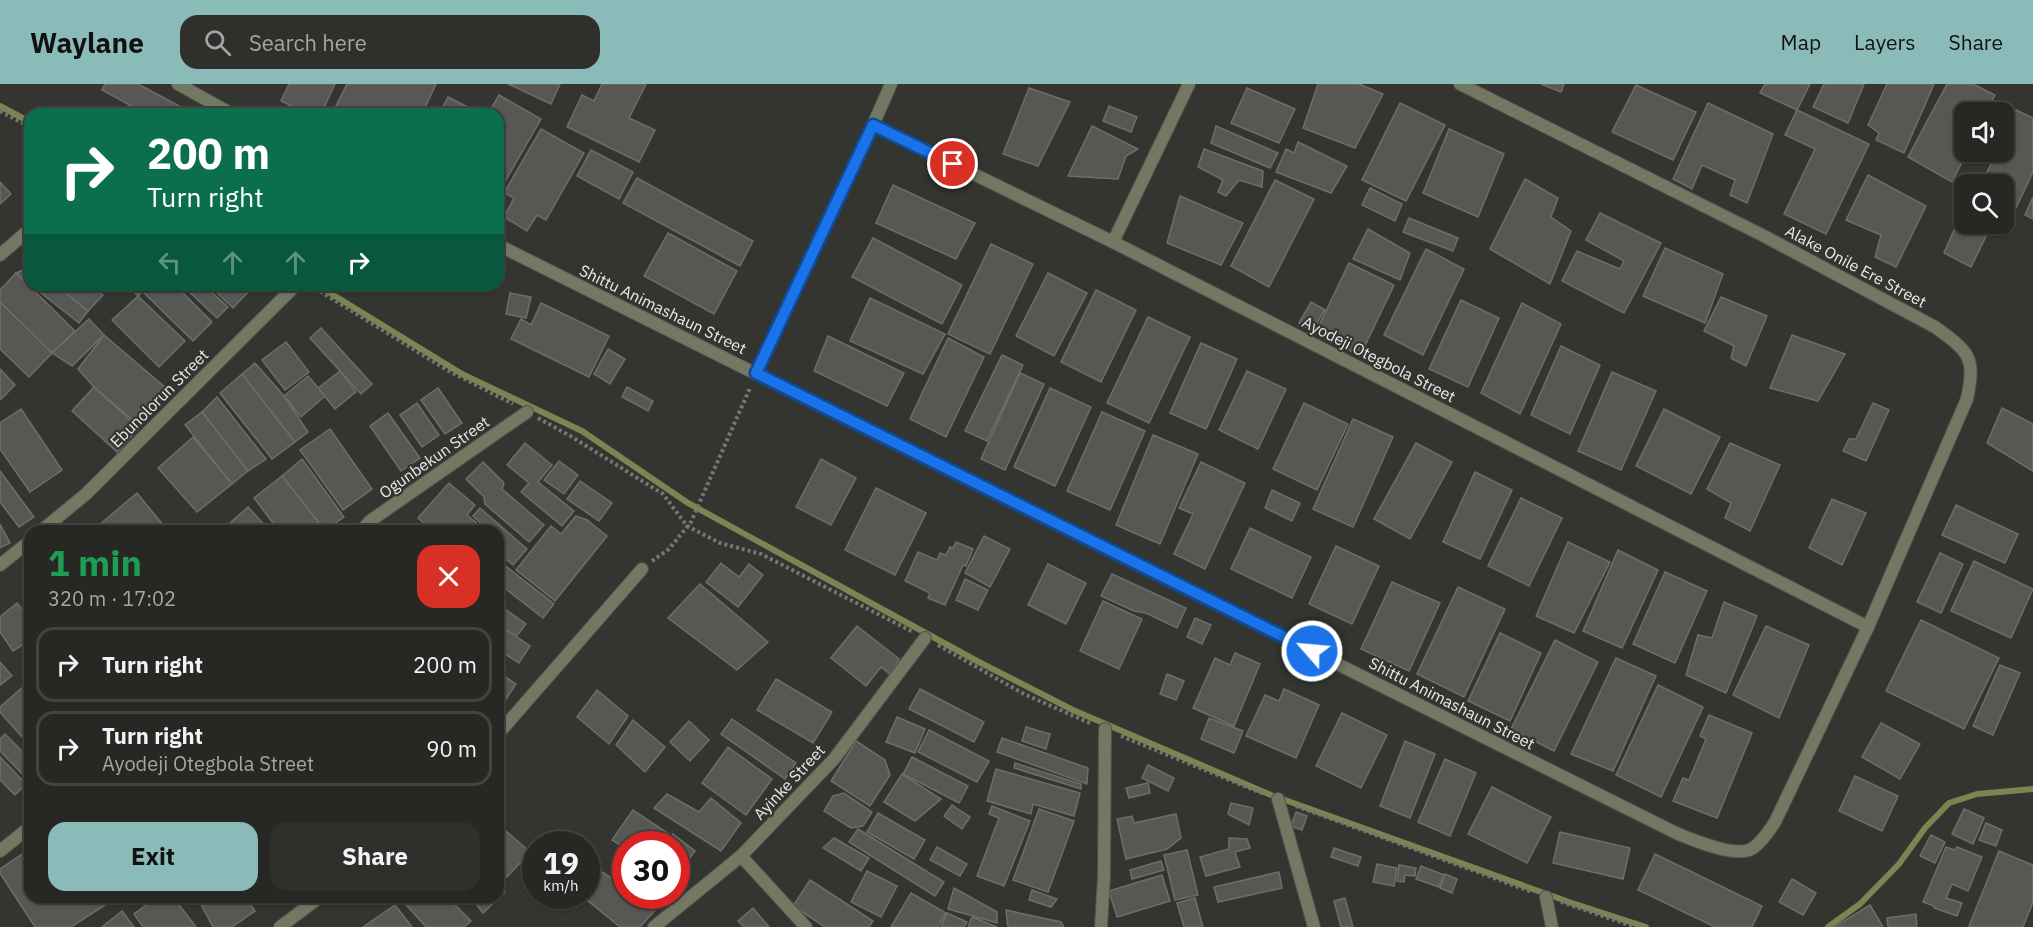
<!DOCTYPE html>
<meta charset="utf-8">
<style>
:root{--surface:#272824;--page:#2f302c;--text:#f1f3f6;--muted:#a4a6a6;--line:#434441;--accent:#8bbbb9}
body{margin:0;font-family:"IBM Plex Sans",sans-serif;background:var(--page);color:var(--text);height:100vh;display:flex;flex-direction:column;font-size:22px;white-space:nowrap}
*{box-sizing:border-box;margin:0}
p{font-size:20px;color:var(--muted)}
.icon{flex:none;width:33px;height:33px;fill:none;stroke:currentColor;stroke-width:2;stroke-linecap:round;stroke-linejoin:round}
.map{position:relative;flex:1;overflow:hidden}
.drawer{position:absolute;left:24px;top:441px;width:480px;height:378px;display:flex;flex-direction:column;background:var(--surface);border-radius:18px;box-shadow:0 2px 4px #0004,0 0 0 2px var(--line)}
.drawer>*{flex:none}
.guide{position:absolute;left:24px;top:24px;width:480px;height:183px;border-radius:18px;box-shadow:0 2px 4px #0004,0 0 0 2px var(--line);background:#0b6e4f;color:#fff;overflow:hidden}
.buttons{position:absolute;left:1954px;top:18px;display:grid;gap:12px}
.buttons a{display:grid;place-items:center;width:60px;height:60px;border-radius:12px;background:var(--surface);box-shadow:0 2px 4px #0004,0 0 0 2px var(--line);font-size:30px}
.speed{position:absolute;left:522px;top:747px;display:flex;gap:12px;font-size:30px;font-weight:700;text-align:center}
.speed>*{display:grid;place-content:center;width:78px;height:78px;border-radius:50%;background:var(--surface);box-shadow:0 2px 4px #0004,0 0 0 2px var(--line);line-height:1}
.speed small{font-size:15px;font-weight:400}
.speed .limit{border:9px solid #d22;background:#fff;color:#111}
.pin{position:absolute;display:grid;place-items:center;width:51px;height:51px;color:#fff;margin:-26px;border:3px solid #fff;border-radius:50%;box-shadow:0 2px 6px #0007}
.me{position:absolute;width:66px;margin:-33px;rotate:297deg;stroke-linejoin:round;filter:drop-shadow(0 0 4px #0008)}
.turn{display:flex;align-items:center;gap:21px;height:126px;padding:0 24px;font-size:27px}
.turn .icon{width:78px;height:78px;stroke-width:2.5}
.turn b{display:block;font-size:42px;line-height:51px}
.lanes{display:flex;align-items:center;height:57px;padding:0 24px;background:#0003;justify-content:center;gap:30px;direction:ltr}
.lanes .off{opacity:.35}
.round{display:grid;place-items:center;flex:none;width:63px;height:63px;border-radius:18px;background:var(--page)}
.overview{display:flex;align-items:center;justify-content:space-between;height:102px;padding:0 24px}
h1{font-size:36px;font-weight:700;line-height:45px;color:#1e9e55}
.action{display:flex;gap:12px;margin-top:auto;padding:12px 24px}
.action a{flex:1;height:69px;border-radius:18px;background:var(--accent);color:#111;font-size:24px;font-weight:700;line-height:69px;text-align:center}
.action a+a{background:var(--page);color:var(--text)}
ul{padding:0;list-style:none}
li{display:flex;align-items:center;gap:18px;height:75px;margin:0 12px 9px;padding:0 12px;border:3px solid var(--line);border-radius:18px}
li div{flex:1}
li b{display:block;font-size:22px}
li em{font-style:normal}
header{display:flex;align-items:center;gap:36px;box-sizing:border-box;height:84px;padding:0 30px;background:var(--accent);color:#111}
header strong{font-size:28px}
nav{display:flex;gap:33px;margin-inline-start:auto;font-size:21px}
.search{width:420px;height:54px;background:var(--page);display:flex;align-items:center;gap:15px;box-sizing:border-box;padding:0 21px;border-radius:18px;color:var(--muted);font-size:22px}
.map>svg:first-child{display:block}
</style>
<header>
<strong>Waylane</strong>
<div class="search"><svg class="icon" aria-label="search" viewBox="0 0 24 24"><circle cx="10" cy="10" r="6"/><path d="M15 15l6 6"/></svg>Search here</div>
<nav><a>Map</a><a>Layers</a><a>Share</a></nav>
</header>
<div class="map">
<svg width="2033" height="843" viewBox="0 0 2033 843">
<rect width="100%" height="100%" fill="#343530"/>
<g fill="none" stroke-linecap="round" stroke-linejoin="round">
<g stroke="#7b8552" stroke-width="6">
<polyline points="0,22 30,38"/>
<polyline points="317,201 462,290 582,347 688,419 977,577 1073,626 1271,711 1569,818 1646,843"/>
<polyline points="1828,843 1860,820 1899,780 1925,744 1949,719 1977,710 2033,705"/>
</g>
</g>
<g fill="#575854" stroke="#6d6e69" stroke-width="1.5">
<polygon points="105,0 138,0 194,30 146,30 102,6"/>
<polygon points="289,0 335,0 321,30 308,30 281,17"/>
<polygon points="347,0 436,0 422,30 332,30"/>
<polygon points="508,0 560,0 551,20"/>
<polygon points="602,0 646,0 629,34 655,46 639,78 567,43 582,11 594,17"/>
<polygon points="1318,0 1359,0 1383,10 1355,64 1303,44"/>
<polygon points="1541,0 1564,0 1561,8"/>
<polygon points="1765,0 1810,0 1797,26 1760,9"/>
<polygon points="1824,0 1864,0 1848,39 1813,23"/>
<polygon points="1887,0 1934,0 1904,69 1876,56 1879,49 1868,41"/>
<polygon points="1947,0 1973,0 1995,11 1986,28 1965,28 1965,68 1967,68 1952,98 1908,73"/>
<polygon points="1636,1 1696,28 1673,76 1612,48"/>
<polygon points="1029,4 1070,18 1038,82 1003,70"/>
<polygon points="1247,4 1295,25 1279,59 1231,39"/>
<polygon points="499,11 541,35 498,110 498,30 488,30"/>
<polygon points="448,13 481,30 439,30"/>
<polygon points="1400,19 1445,41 1406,117 1362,96"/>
<polygon points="1708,19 1773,50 1747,119 1730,111 1735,96 1702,81 1692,105 1673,95"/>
<polygon points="1109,22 1137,33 1131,48 1103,37"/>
<polygon points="1797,26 1869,60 1826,150 1784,130 1815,65 1785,51"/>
<polygon points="2016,26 2033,34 2033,88 2016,124 2004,118 2004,100 1981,100 1997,68 2004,68 2004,52"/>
<polygon points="1092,42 1138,65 1126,72 1118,95 1068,92"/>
<polygon points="1216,42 1278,69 1270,84 1211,59"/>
<polygon points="541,45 584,69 546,136 537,131 527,147 504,133 514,114 504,109"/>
<polygon points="1449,45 1504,70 1478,133 1423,109"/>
<polygon points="1298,58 1347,82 1331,109 1276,88 1286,65 1294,69"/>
<polygon points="1204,65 1263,87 1262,103 1239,96 1226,112 1218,108 1223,96 1198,83"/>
<polygon points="591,66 633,88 619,115 577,92"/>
<polygon points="1868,91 1926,122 1896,183 1875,173 1881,151 1846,136"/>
<polygon points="637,94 753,157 740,182 623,119"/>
<polygon points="1525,95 1558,114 1551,133 1571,147 1550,200 1490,165"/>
<polygon points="1275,96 1314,115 1269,203 1231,182"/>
<polygon points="0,98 11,110 0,120"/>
<polygon points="893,101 975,139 956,175 876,139"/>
<polygon points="1370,104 1402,120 1395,137 1362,121"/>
<polygon points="1180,112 1243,139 1221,181 1167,159"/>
<polygon points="2033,113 2033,135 2025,131"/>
<polygon points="1965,121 1965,140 1992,140 1971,183 1944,169"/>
<polygon points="1600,129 1661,159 1624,229 1562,197 1577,167 1620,185 1624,177 1586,156"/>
<polygon points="1409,134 1458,154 1453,167 1403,148"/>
<polygon points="1368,145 1410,169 1400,196 1353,175"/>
<polygon points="668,149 737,187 714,230 644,192"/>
<polygon points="873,154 962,201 942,240 852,193"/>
<polygon points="991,160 1033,180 990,270 948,250"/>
<polygon points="1665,164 1723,190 1705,239 1643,212"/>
<polygon points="1426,165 1464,185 1423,271 1384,251"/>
<polygon points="1349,179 1394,201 1360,272 1316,248"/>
<polygon points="30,183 30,200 16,189"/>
<polygon points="16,189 75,247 52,269 0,218 0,206"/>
<polygon points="1048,189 1087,209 1054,272 1016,252"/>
<polygon points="31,201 56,201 88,227 79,239"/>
<polygon points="56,201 90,201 103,211 88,227"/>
<polygon points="127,201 149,201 138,212"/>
<polygon points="150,201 175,201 212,238 193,257 143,208"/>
<polygon points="182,201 204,201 228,223 217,234"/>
<polygon points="209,201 255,201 233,224"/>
<polygon points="1096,206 1136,226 1101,298 1061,278"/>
<polygon points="510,209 531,213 526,234 506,230"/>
<polygon points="138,212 185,257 159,283 112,236"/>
<polygon points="1721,213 1767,232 1746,282 1731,274 1734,262 1704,247"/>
<polygon points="870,214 945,250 923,290 850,257"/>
<polygon points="1461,216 1499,234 1468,303 1429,285"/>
<polygon points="0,218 52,269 29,293 0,265"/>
<polygon points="1311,218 1325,226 1312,247 1299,239"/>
<polygon points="541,219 609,252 589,293 511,255 521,235 531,241"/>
<polygon points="1522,219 1561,240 1520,330 1481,309"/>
<polygon points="1148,233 1190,253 1149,339 1107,319"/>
<polygon points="89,235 104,251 72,282 52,269"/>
<polygon points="321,244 372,300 361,310 310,254"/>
<polygon points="104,251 166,304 135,338 94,303 78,285"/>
<polygon points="1792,251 1845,270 1818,317 1770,304"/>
<polygon points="828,252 904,289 887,322 814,287"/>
<polygon points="948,254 984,273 946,353 910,335"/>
<polygon points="286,258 309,288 285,306 262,276"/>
<polygon points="1201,259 1237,275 1206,345 1170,329"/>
<polygon points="1561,262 1600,281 1570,350 1531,331"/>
<polygon points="608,265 625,275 610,300 594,290"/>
<polygon points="1002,271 1023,281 987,357 965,347"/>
<polygon points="255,279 284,312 308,348 295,358 242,290"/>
<polygon points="0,285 15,301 0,316"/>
<polygon points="340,287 356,308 335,325 318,304"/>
<polygon points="1247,287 1286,305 1258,365 1219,346"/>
<polygon points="1612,288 1656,307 1621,386 1578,367"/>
<polygon points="1020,289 1044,300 1005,386 981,375"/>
<polygon points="242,290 295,358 272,375 220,309"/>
<polygon points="308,292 325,312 301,333 284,312"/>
<polygon points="94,303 139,344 117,368 72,327"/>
<polygon points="627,303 653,317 648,327 622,313"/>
<polygon points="438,304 462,339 445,350 421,316"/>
<polygon points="1050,304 1091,323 1055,402 1014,383"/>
<polygon points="217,313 266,375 248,387 202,328"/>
<polygon points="417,319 439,351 422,363 400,331"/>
<polygon points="1304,319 1348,340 1317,406 1273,385"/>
<polygon points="1873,319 1889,326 1866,377 1843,367 1849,355 1856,355"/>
<polygon points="2002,324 2033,340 2033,387 1987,359"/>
<polygon points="21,325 62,386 30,408 0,365 0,339"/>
<polygon points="1664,325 1720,353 1691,410 1636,382"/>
<polygon points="202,328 248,387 232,400 185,341"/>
<polygon points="1102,328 1145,347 1110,426 1067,407"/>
<polygon points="388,329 420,374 401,387 370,342"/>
<polygon points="1353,335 1393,353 1353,443 1313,425"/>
<polygon points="330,345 372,405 343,426 300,366"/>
<polygon points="1153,351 1198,370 1160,460 1116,441"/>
<polygon points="193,353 232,400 197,428 158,384"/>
<polygon points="525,359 552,381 538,398 574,427 562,442 521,408 529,399 507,381"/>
<polygon points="1416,359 1452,378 1410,455 1374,435"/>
<polygon points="1730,359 1780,381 1750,447 1725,434 1731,419 1707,405"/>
<polygon points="302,375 344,433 325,446 282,392"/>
<polygon points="821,375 856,394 831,441 796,423"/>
<polygon points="559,377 578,391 564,410 544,396"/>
<polygon points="483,378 504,399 502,405 544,441 529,458 485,420 484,413 466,395"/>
<polygon points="1201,378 1245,399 1205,485 1174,470 1193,430 1179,424"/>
<polygon points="0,387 34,433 19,443 0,418"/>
<polygon points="1475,388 1512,406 1480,475 1443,458"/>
<polygon points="282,392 322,443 317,447 279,447 254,414"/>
<polygon points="580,397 612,419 599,437 567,415"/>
<polygon points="449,399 475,421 467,431 479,441 474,447 433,447 418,434"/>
<polygon points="876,404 926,429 895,491 845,466"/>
<polygon points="1272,406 1300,419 1292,437 1265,424"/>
<polygon points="137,409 168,447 104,447 99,441"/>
<polygon points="1521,414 1562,434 1529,502 1488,482"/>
<polygon points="1832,415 1866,429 1842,481 1809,464"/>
<polygon points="1956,421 2018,450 2005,479 1942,451"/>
<polygon points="248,423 270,447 221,447"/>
<polygon points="480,424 527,465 513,481 498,469 498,447 478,447 483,441 473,432"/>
<polygon points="576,432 587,436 607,452 555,517 516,486 551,442 561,450"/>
<polygon points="0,440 10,459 0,464"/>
<polygon points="1250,444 1311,473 1292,514 1231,485"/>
<polygon points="984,452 1010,465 990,503 965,489"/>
<polygon points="956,458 973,465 966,482 963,481 945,521 928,514 930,509 905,497 918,468 937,476 940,469 946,471 950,463 953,464"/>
<polygon points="1568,458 1610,478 1574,549 1536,532"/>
<polygon points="1336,462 1379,482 1352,540 1309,520"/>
<polygon points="1618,466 1658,486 1622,564 1583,547"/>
<polygon points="1940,469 1963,480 1941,529 1917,518"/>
<polygon points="498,476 554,520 543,534 498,499"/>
<polygon points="1974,477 2033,505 2011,554 1951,527"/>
<polygon points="721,479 739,493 749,480 763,491 738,523 706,498"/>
<polygon points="1048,480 1086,499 1066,540 1028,521"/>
<polygon points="1665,488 1707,507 1675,579 1633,560"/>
<polygon points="1112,490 1186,524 1177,544 1146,529 1134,527 1101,512"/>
<polygon points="965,495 988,506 978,526 956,516"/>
<polygon points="1392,498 1440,519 1409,587 1361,565"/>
<polygon points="700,500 768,558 737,586 668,534"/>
<polygon points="1458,503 1505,525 1464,613 1417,590"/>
<polygon points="1103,517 1142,535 1119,585 1080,567"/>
<polygon points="1724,518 1757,532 1726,609 1686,591 1698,551 1712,554"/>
<polygon points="17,519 30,535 30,556 13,567 0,548 0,533"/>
<polygon points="498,520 526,540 516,553 498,540"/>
<polygon points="1195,534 1211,541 1202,560 1187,553"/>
<polygon points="1921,536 1999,574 1964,645 1886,607"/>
<polygon points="498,540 530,562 519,579 505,570 498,581"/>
<polygon points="857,542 899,575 891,591 881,583 866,602 831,574"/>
<polygon points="1766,542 1809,561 1779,634 1733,611"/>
<polygon points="1500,549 1541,569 1510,637 1468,617"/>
<polygon points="1555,556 1598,578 1554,667 1511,645"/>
<polygon points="1235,569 1260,580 1234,642 1193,624 1215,574 1230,581"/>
<polygon points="1616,574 1656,592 1613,687 1571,670"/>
<polygon points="0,578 12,592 0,601"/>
<polygon points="2000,581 2020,589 1993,651 1973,642"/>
<polygon points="498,588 516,600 499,626 498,625"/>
<polygon points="1167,590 1184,597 1176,616 1160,610"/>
<polygon points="776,595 832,628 813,659 757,626"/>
<polygon points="25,601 30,607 30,662 0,628 0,623"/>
<polygon points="1658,601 1703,623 1661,713 1616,691"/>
<polygon points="920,605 984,638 974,658 909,625"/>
<polygon points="1284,605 1319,621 1296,674 1246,652 1265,611 1279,617"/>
<polygon points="597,606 628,632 609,660 577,633"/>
<polygon points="1342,629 1387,651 1361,704 1316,682"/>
<polygon points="1709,631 1752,649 1717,734 1673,717 1683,694 1689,696 1706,655 1700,652"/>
<polygon points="897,633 925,645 915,669 886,658"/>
<polygon points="1209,634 1243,647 1234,669 1201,655"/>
<polygon points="732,635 796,679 785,695 721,650"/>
<polygon points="633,636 665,663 645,688 616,661"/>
<polygon points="689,637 709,656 690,677 670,658"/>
<polygon points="1881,639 1920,660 1900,695 1862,673"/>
<polygon points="1026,643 1050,650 1046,665 1022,657"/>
<polygon points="929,646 989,677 977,698 918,668"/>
<polygon points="5,650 30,675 30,698 0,667 0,655"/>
<polygon points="1002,654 1088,684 1087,700 997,668"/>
<polygon points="856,657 885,676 890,691 870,722 831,697"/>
<polygon points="1405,657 1435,670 1410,734 1380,722"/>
<polygon points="728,663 772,695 746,731 702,699"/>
<polygon points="0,673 26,700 15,711 0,696"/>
<polygon points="912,673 968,702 959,719 903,690"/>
<polygon points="1445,675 1476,689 1450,752 1418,738"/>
<polygon points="1015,679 1081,700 1081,705 1014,684"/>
<polygon points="1148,681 1174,694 1168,707 1142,694"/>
<polygon points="996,685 1080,709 1074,732 1033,720 1031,730 987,717"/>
<polygon points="902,690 941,715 915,737 884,718"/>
<polygon points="1855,692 1898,712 1882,747 1839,727"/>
<polygon points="1148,699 1150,709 1129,714 1126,704"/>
<polygon points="1492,703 1551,733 1527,779 1468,750"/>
<polygon points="844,709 872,728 863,742 851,744 824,727 833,712"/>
<polygon points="667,710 699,728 711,714 741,739 721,767 654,724"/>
<polygon points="1231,719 1253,724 1249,741 1228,730"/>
<polygon points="952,721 970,733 962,745 944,732"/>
<polygon points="992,722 1030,737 1004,802 977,792 999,734 989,730"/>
<polygon points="1039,725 1074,737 1048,808 1013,796"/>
<polygon points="1964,725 1984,734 1973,760 1952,750"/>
<polygon points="633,726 669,750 663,760 626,760 626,765 612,756"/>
<polygon points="1296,728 1307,732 1302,746 1291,742"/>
<polygon points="878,729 925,756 914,775 867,748"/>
<polygon points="1176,730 1181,754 1167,765 1126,775 1117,735 1132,732 1134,739"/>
<polygon points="1986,739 2002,746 1996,762 1979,756"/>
<polygon points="498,740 530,768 507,793 498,784"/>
<polygon points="858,745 944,798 935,812 849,758"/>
<polygon points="1560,748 1630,764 1623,795 1553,779"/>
<polygon points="673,750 695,767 676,793 676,760 666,760"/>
<polygon points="1931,751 1945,758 1935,779 1920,772"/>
<polygon points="834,754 869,774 861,787 823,764"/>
<polygon points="1229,754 1247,755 1250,764 1235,768 1240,783 1206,792 1200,773 1229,765"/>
<polygon points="937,763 967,780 960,792 930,776"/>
<polygon points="1946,763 1955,766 1957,763 1982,773 1968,807 1952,800 1946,814 1962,819 1957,832 1934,824 1934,822 1923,818"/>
<polygon points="1334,764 1361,773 1358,782 1331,773"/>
<polygon points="30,765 30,813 116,814 71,843 35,843 0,789 0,785"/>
<polygon points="1187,766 1198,811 1175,816 1164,771"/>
<polygon points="1999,767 2033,781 2033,818 2023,843 1972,843 1969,842"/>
<polygon points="1655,770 1762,822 1752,843 1715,843 1638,806"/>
<polygon points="1161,777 1164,786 1132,795 1130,786"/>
<polygon points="586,778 626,803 626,812 639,812 658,823 640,843 620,843 582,812 586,812"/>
<polygon points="1377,780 1397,784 1394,802 1373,798"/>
<polygon points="1399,781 1416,784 1415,792 1405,791 1404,798 1397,797"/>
<polygon points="1421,782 1444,791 1439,803 1416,795"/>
<polygon points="867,787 897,802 881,833 851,818"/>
<polygon points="1279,788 1282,804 1218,818 1214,803"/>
<polygon points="1445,790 1457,795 1452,809 1440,804"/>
<polygon points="1162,791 1170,817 1117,833 1109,807"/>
<polygon points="1792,795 1816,809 1803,831 1779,818"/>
<polygon points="810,796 873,837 869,843 825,843 793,822"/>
<polygon points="498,799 505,808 483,829 471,813 498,813"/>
<polygon points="954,804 997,828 997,839 948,825"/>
<polygon points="1032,806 1057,815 1051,823 1029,816"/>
<polygon points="911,809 946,829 938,843 891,843"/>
<polygon points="157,813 173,813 196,843 143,843 134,830"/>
<polygon points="197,813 245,813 255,827 232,843 213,843"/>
<polygon points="406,813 447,813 471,837 464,843 426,843 402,816"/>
<polygon points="1195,814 1203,843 1184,843 1177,819"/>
<polygon points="1345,814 1353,843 1341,843 1334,817"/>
<polygon points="395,821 412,843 363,843"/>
<polygon points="1870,821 1883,843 1834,843"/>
<polygon points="753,824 769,843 744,843 738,837"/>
<polygon points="1006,826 1061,838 1064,843 1008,843"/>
<polygon points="122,827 134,843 102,843"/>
<polygon points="947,829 967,838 964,843 941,843"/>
<polygon points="1916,830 1917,843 1888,843 1887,834"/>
<polygon points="972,833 997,843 968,843"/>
</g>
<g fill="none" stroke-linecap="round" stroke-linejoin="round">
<defs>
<g id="street">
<polyline points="178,0 232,30"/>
<polyline points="873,41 1113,158 1868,543"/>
<polyline points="1113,158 1189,0"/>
<path d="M498,161l1178,588c17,7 61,26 77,15 10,-7 16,-17 22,-26l93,-195 99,-228c9,-43 2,-47 -32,-72l-171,-91 -304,-152"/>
<polyline points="0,171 30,145"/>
<polyline points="756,289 873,41 891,0"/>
<polyline points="41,447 86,410 296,201"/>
<polyline points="361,447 370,437 527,328"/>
<polyline points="0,481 30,457"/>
<polyline points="498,650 642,485"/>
<polyline points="1278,715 1314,843"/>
<polyline points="0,767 30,743"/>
<polyline points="741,772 806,843"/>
<polyline points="1546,813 1552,843"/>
<polyline points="280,843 320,813"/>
<polyline points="654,843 741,772 834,675 925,554"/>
<polyline points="1101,843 1104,793 1105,645"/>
</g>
</defs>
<use href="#street" stroke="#51524d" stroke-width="14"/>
<g stroke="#767772" stroke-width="4" stroke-dasharray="3 3" stroke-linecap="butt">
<polyline points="0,27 30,43"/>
<polyline points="310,201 447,286 513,320"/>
<polyline points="538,334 572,353 663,410 687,442 720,459 761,470 913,548"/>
<polyline points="652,477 669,465 691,438 750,304"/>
<polyline points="938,561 1024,610 1092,640"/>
<polyline points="1121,652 1264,710"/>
<polyline points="1296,722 1532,808"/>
<polyline points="1561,818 1635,843"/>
</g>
<use href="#street" stroke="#737862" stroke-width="12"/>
</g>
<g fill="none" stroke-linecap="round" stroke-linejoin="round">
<defs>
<polyline id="route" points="953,80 873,41 756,289 1312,567"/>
</defs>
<use href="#route" stroke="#114b97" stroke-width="15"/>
<use href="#route" stroke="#1a73e8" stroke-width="10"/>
</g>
<g text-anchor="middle" stroke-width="4.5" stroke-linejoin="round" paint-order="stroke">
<g font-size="16" fill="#eaebe8" stroke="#343530">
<text transform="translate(1856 182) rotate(28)" y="6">Alake Onile Ere Street</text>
<text transform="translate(663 225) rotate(26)" y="6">Shittu Animashaun Street</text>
<text transform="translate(1379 275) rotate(27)" y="6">Ayodeji Otegbola Street</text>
<text transform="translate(159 314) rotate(-45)" y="6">Ebunolorun Street</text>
<text transform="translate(434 373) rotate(-35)" y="6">Ogunbekun Street</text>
<text transform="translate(1452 619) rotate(27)" y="6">Shittu Animashaun Street</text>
<text transform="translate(789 698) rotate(-47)" y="6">Ayinke Street</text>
</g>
</g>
</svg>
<div class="buttons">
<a><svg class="icon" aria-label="sound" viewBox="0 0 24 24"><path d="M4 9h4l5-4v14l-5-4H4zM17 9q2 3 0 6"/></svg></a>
<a><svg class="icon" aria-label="search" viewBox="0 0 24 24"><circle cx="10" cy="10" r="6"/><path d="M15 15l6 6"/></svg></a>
</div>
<div class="speed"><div>19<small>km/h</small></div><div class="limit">30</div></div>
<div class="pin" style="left:953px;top:80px;background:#d93025"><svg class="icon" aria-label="arrive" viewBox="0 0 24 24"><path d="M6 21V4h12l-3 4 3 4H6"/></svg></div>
<svg class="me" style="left:1312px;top:567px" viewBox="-20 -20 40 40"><circle r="17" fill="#1a73e8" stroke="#fff" stroke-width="3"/><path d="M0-11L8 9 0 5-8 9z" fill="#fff"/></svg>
<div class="guide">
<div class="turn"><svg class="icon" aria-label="right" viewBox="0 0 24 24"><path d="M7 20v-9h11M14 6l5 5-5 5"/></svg><div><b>200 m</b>Turn right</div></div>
<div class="lanes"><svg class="icon off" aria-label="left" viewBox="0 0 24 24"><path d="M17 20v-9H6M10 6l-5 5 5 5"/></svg><svg class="icon off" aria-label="ahead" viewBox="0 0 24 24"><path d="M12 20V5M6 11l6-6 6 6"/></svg><svg class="icon off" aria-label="ahead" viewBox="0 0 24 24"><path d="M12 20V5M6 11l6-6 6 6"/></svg><svg class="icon" aria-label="right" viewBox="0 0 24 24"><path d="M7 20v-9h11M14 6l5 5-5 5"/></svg></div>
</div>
<section class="drawer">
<div class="overview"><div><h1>1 min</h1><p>320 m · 17:02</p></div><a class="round" style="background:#d93025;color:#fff"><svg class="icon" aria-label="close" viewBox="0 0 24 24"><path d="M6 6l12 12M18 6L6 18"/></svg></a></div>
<ul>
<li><svg class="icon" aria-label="right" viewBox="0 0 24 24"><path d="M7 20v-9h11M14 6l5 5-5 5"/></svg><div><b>Turn right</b></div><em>200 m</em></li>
<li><svg class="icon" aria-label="right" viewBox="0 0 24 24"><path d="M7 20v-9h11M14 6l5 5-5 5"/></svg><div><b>Turn right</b><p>Ayodeji Otegbola Street</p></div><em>90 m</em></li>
</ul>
<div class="action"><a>Exit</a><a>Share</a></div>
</section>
</div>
